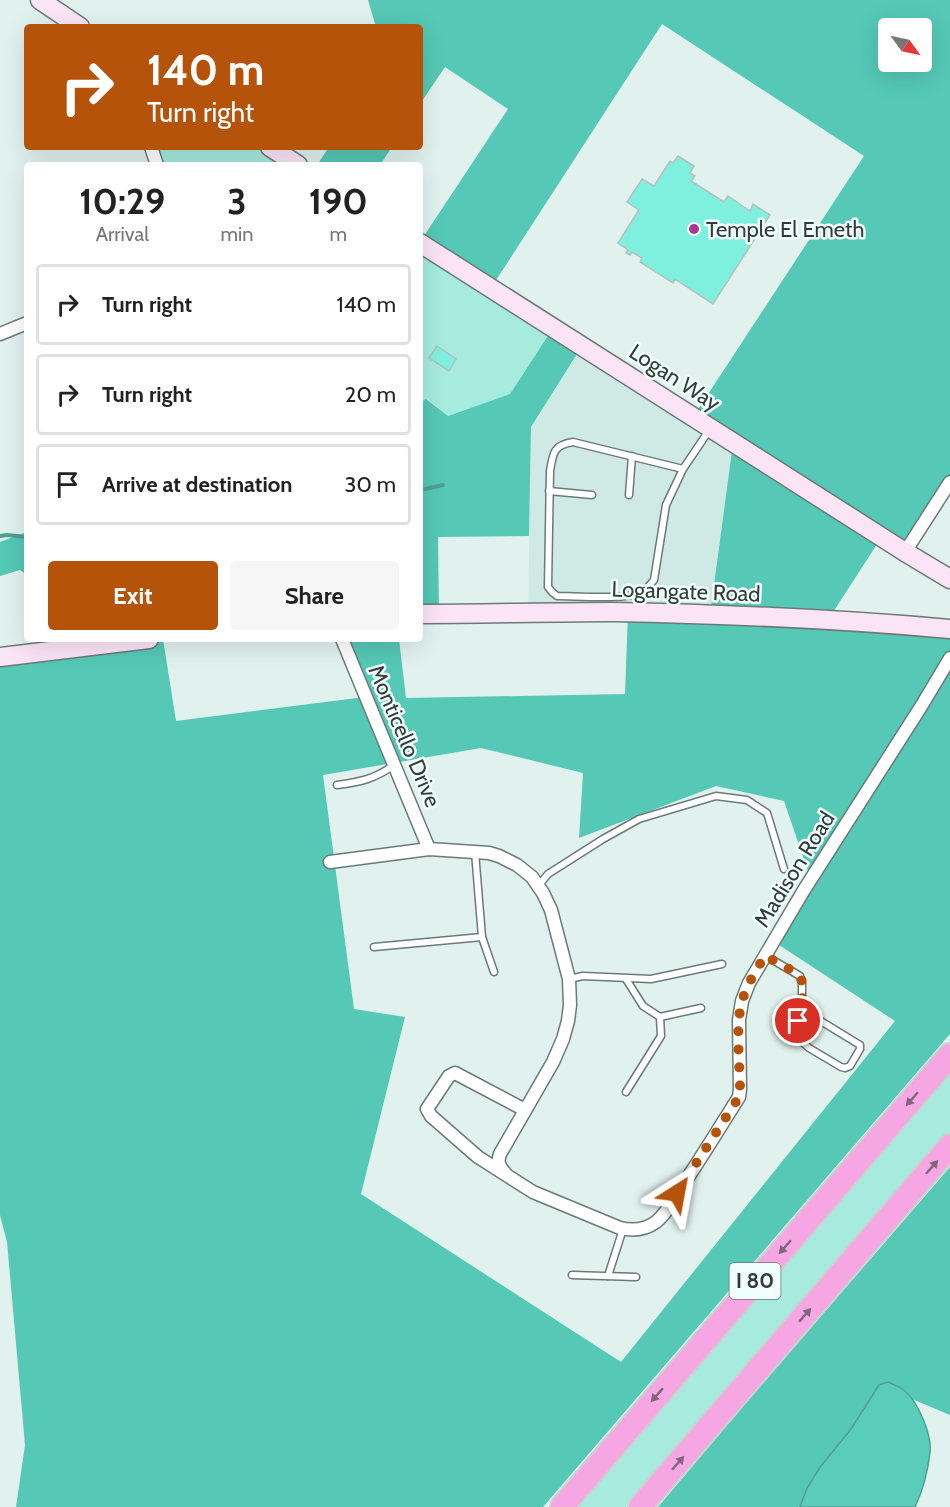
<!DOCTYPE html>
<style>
:root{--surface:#fff;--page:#f6f6f6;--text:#222;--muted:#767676;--line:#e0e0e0;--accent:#b45309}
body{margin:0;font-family:Cabin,sans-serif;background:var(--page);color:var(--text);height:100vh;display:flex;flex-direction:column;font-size:22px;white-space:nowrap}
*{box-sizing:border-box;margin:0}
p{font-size:20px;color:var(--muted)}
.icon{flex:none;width:33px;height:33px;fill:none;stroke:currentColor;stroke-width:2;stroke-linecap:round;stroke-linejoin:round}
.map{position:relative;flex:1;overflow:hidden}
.side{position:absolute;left:24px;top:162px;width:399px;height:480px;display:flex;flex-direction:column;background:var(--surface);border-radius:6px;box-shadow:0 6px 24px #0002}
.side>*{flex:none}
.top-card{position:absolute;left:24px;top:24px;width:399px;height:126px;border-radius:6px;box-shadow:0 6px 24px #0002;background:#b45309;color:#fff;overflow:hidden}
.needle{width:39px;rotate:123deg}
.buttons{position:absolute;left:878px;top:18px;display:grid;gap:12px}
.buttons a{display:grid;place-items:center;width:54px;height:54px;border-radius:6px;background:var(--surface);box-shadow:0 6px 24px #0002;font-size:30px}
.pin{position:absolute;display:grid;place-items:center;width:51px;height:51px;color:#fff;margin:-26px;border:3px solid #fff;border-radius:50%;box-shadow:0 2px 6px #0007}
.me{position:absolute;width:66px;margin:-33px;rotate:34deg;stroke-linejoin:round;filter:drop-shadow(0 0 4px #0008)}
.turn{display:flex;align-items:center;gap:21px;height:126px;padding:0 24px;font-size:27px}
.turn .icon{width:78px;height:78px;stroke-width:2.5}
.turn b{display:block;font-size:42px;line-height:51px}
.eta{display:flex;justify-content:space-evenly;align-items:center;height:102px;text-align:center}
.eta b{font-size:36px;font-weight:700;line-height:42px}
.action{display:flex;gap:12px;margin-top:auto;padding:12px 24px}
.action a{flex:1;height:69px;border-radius:6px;background:var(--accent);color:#fff;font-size:24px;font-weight:700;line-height:69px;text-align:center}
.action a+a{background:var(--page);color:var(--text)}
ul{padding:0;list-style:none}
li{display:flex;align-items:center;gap:18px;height:81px;margin:0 12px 9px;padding:0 12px;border:3px solid var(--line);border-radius:6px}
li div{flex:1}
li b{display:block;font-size:22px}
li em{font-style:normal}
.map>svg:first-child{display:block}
</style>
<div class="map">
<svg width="950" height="1507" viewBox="0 0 950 1507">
<rect width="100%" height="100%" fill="#e1f2ee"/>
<polygon fill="#cfeae4" points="582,346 733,443 710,615 528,613 531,427"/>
<g fill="#a6ebde">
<polygon points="151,147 270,147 298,165 157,165"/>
<polygon points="420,243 553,328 510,394 448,416 427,399 420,403"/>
<polygon points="950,1068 950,1132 626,1507 573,1507"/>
</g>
<g fill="#55c8b6" fill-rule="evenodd">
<path d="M368,0h582v482l-45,70 -24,-14 -53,82 122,9v405l-407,473h-527l9,-62 -18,-203 -7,-27v-558l149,-18h14l13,82 189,-24 -23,-58h57l7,59 219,-4 3,-81 82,2 23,-172 -40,-26 171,-261 -202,-132 -171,264 -71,-46 88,-133 -63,-42 -25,37v-77h-44zM888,28h33v34h-33zM481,748l102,25 -4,65 137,-52 68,15 27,79 -38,61 122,80 -274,341 -260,-168 44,-177 -51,-8 -31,-234z"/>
<polygon points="329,147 392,147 380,165 317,165"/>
<polygon points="553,328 582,346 531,427 529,536 438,537 439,614 420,614 420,403 426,399 448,416 510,394"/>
<polygon points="27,532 27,575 20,570 0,576 0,542"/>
<polygon points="950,1167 950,1415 912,1399 906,1391 879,1385 851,1429 821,1466 807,1488 800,1507 658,1507 746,1403"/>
</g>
<path fill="#5accba" stroke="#4fa094" stroke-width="1.5" d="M888,1382c6,3 12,5 17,9 13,11 27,44 25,61 -2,19 -7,38 -15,55h-115l7,-19 14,-22 30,-37 28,-44z"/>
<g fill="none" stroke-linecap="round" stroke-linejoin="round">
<g stroke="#4fa094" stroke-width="4">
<polyline points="420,488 425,489 443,485"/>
<polyline points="0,536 7,535 27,537"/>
</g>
</g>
<g fill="#80f0de" stroke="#b2c2bf" stroke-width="1.5">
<polygon points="678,156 694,166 690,173 695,176 691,181 724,202 728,196 750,211 753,204 770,215 713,304 675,279 673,283 640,262 642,258 632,252 630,255 626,253 628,250 618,243 639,210 627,202 642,179 654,186 670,161 673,163"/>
<polygon points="437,346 456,359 449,371 429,358"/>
</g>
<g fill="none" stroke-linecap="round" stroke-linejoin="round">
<defs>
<g id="lane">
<path d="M683,469l-110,-27c-19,3 -20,10 -23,29l-2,116 4,5 5,4c19,0 67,4 83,-3 6,-3 10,-8 14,-13l12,-75 17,-36 27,-40"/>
<polyline points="549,491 592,495"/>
<polyline points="629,495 632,456"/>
<path d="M337,785c23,-3 38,-6 57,-20"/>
<polyline points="539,885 548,874 603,839 639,819 716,796 747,800 767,813 784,869"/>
<polyline points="482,937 494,972"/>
<polyline points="374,947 482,937 475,852"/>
<polyline points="766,956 800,976 802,983 802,1001 798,1021 797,1035 800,1040 809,1048 841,1067 845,1068 850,1066 860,1049 860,1045 801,1009"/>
<polyline points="569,979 583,976 651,979 722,964"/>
<polyline points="626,979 643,1006 660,1017 701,1008"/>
<polyline points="626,1092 661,1036 660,1017"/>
<polyline points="572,1275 636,1277"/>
<polyline points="608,1276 623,1229"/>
</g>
<g id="street">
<polyline points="151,147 157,165"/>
<polyline points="0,334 27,323"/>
<polyline points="905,552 950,482"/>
<polyline points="342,639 429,849"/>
<path d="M330,862l99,-13 60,4 10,3 18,9 15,12 11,16 8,17 18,69 1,26 -2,16 -5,18 -10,23 -53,92c-3,8 -1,12 5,19"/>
<path d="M525,1110l-70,-37 -6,3 -22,33 4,7 47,41 55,35 87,36c13,3 25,2 36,-6 11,-9 18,-23 25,-34 20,-30 39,-61 58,-91l1,-8 -1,-69 3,-19 7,-18 55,-93 118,-185 28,-47"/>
</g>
<g id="secondary">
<polyline points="40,0 80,27"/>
<polyline points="270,147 298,165"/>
<polyline points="420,243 905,552 950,579"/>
<path d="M420,614c64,0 128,-2 192,-2 113,2 226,7 338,17"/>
<polyline points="0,657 149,639"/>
</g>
<g id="highway">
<polyline points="562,1507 950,1055"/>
<polyline points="640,1507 950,1146"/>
</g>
</defs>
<use href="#lane" stroke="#6b7a77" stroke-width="9"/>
<use href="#street" stroke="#6b7a77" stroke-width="15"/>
<use href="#secondary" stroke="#6b7a77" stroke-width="21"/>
<use href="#highway" stroke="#ced0d0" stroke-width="26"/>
<use href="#lane" stroke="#fff" stroke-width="6"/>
<use href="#street" stroke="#fff" stroke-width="12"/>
<use href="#secondary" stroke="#fce4f7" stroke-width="18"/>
<use href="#highway" stroke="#f5a6e3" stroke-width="22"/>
</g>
<defs><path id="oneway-solid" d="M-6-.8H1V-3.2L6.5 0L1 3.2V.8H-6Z" transform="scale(1.5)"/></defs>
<g fill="#81667e">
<use href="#oneway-solid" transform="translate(912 1099) rotate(131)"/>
<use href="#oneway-solid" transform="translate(932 1167) rotate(-49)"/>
<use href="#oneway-solid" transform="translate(785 1247) rotate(131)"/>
<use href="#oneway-solid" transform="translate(805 1315) rotate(-49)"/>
<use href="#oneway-solid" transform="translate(657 1395) rotate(131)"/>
<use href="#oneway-solid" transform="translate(678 1463) rotate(-49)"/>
</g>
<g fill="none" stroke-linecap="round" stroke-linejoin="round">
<path stroke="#b45309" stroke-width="10" stroke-dasharray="0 18" d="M677,1193l62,-96 1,-8c0,-27 -5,-61 2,-88 5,-16 14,-31 23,-45 9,5 31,15 36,23 5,10 -1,31 -3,42"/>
</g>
<circle fill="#a83896" stroke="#f1fffc" stroke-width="2" cx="694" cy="229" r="6"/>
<g text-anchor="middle" stroke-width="5" stroke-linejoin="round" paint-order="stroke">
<rect fill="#f1fffc" stroke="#6d7674" stroke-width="1.5" x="729.5" y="1263" width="51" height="36" rx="4.5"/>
<g font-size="21" font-weight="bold" fill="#343b3a">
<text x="755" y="1288">I 80</text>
</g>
<g font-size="22" fill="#343b3a" stroke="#f1fffc" text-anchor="start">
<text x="706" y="237">Temple El Emeth</text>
</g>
<g font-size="22" fill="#343b3a" stroke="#f1fffc">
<text transform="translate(675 377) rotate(33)" y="8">Logan Way</text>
<text transform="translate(686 591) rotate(2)" y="8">Logangate Road</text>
<text transform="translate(405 736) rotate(67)" y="8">Monticello Drive</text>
<text transform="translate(794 869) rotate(-58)" y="8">Madison Road</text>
</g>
</g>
</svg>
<div class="buttons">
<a><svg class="needle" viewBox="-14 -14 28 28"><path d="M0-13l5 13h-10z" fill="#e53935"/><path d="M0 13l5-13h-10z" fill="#767676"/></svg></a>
</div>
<div class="pin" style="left:798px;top:1021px;background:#d93025"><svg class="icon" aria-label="arrive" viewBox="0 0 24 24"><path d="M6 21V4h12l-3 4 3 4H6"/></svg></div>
<svg class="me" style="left:677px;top:1193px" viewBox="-20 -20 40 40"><path d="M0-17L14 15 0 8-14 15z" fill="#b45309" stroke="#fff" stroke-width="4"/></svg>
<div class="top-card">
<div class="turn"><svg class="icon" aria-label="right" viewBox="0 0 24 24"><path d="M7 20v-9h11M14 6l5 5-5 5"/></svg><div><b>140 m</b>Turn right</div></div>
</div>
<section class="side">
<div class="eta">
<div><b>10:29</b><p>Arrival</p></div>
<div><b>3</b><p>min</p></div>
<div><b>190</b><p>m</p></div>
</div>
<ul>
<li><svg class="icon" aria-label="right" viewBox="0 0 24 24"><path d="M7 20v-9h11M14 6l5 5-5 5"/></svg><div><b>Turn right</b></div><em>140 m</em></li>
<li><svg class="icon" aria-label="right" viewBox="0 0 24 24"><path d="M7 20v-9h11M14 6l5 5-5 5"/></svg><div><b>Turn right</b></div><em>20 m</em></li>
<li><svg class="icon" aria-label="arrive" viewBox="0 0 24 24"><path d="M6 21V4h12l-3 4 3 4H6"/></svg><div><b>Arrive at destination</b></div><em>30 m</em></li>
</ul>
<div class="action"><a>Exit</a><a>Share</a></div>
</section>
</div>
